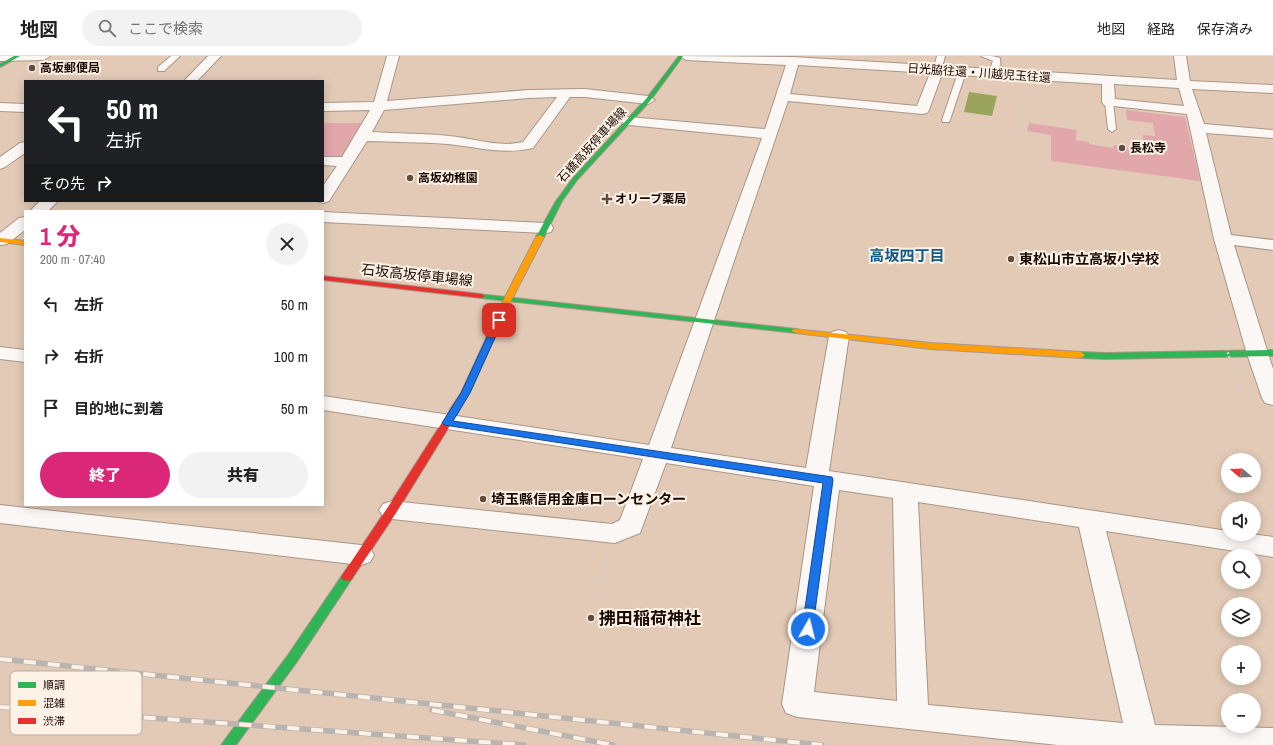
<!DOCTYPE html>
<html lang="ja">
<meta charset="utf-8">
<style>
:root{--surface:#fff;--page:#f2f2f2;--text:#222;--muted:#767676;--line:#e0e0e0;--accent:#db2777}
body{margin:0;font-family:"Archivo Narrow","Noto Sans JP",sans-serif;background:var(--page);color:var(--text);height:100vh;display:flex;flex-direction:column;font-size:15px;white-space:nowrap}
*{box-sizing:border-box;margin:0}
p{font-size:13px;color:var(--muted)}
.icon{flex:none;width:22px;height:22px;fill:none;stroke:currentColor;stroke-width:2;stroke-linecap:round;stroke-linejoin:round}
.map{position:relative;flex:1;overflow:hidden}
.drawer{position:absolute;left:24px;top:154px;width:300px;height:296px;display:flex;flex-direction:column;background:var(--surface);border-radius:0px;box-shadow:0 2px 10px #0003}
.drawer>*{flex:none}
.hud{position:absolute;left:24px;top:24px;width:300px;height:122px;border-radius:0px;box-shadow:0 2px 10px #0003;background:#202124;color:#fff;overflow:hidden}
.needle{width:26px;rotate:289deg}
.controls{position:absolute;left:1221px;top:397px;display:grid;gap:8px}
.controls a{display:grid;place-items:center;width:40px;height:40px;border-radius:50%;background:var(--surface);box-shadow:0 2px 10px #0003;font-size:20px}
.pin{position:absolute;display:grid;place-items:center;width:34px;height:34px;color:#fff;margin:-17px;border-radius:8px;box-shadow:0 2px 6px #0006}
.me{position:absolute;width:44px;margin:-22px;rotate:8deg;stroke-linejoin:round;filter:drop-shadow(0 0 3px #0008)}
.turn{display:flex;align-items:center;gap:14px;height:84px;padding:0 16px;font-size:18px}
.turn .icon{width:52px;height:52px;stroke-width:2.5}
.turn b{display:block;font-size:28px;line-height:34px}
.then{display:flex;align-items:center;height:38px;padding:0 16px;background:#0003;gap:8px;font-size:15px}
.round{display:grid;place-items:center;flex:none;width:42px;height:42px;border-radius:21px;background:var(--page)}
.overview{display:flex;align-items:center;justify-content:space-between;height:68px;padding:0 16px}
h1{font-size:24px;font-weight:800;line-height:30px;color:var(--accent)}
.cta{display:flex;gap:8px;margin-top:auto;padding:8px 16px}
.cta a{flex:1;height:46px;border-radius:24px;background:var(--accent);color:#fff;font-size:16px;font-weight:800;line-height:46px;text-align:center}
.cta a+a{background:var(--page);color:var(--text)}
ul{padding:0;list-style:none}
li{display:flex;align-items:center;gap:12px;height:52px;padding:0 16px}
li div{flex:1}
li b{display:block;font-size:15px}
li em{font-style:normal}
header{display:flex;align-items:center;gap:24px;box-sizing:border-box;height:56px;padding:0 20px;background:var(--surface);border-bottom:1px solid var(--line)}
header strong{font-size:19px}
nav{display:flex;gap:22px;margin-inline-start:auto;font-size:14px}
.search{width:280px;height:36px;background:var(--page);display:flex;align-items:center;gap:10px;box-sizing:border-box;padding:0 14px;border-radius:22px;color:var(--muted);font-size:15px}
.map>svg:first-child{display:block}
</style>
<header>
<strong>地図</strong>
<div class="search"><svg class="icon" aria-label="search" viewBox="0 0 24 24"><circle cx="10" cy="10" r="6"/><path d="M15 15l6 6"/></svg>ここで検索</div>
<nav><a>地図</a><a>経路</a><a>保存済み</a></nav>
</header>
<div class="map">
<svg width="1273" height="689" viewBox="0 0 1273 689">
<rect width="100%" height="100%" fill="#e2cab6"/>
<g fill="#e1a7ab">
<polygon points="1126,54 1185,61 1200,125 1051,105 1051,79 1027,75 1029,67 1077,74 1076,84 1089,86 1089,88 1113,92 1114,89 1134,92 1134,89 1143,91 1143,79 1155,80 1153,67 1127,64"/>
<polygon points="323,67 361,67 343,100 335,102 323,101"/>
</g>
<polygon fill="#9aa45a" points="969,36 997,40 992,60 964,56"/>
<g fill="none" stroke-linecap="round" stroke-linejoin="round">
<defs>
<g id="lane">
<polygon points="171,0 180,0 164,15 158,15 158,11"/>
<polygon points="937,0 945,0 941,15 937,17 933,15"/>
<polygon points="981,0 992,0 1000,2 1001,21 994,19 991,10 993,5"/>
<polygon points="959,14 966,16 950,64 949,66 943,66 942,64"/>
<polygon points="1109,43 1113,46 1116,73 1112,76 1108,73 1105,46"/>
</g>
<g id="street">
<polygon points="0,0 50,0 44,4 0,5"/>
<polygon points="208,0 221,0 197,25 184,25"/>
<path d="M387,0h12l-12,45 142,-11 56,-1 63,7 7,4 -7,4 -63,-7h-15l-37,51c-30,7 -56,-1 -85,-4 -27,-2 -54,-2 -81,-3l-38,60 -6,2 -6,-2h6v-15l14,-20 -14,-1v-8h19l28,-47 -47,1v-8l51,-1zM557,41l-34,45c-24,6 -50,-4 -74,-6 -25,-3 -51,-2 -77,-4l12,-22 145,-12z"/>
<path d="M680,0l113,1 384,23 -3,-24h12l4,25 83,4v8l-81,-4 12,35 69,6v8l-67,-5 25,102 42,5v10l-39,-5 39,124v36l-8,-2 -3,-5 -15,-44 -33,-115 -27,-125 -83,-9 -2,-3v-18l-160,-10 -13,36 -2,3 -5,1 -134,-13 -117,347 135,20 23,-132 3,-4 7,-2 7,2 3,4 -20,135 399,60v3h23l22,3v20l-167,-26 49,194 118,3v17h-215l-261,-28 -11,-4 -4,-9 32,-218 -148,-23 -26,70 -25,10 -223,-24 -9,-3 -4,-6 4,-6 9,-3 220,23 8,-4 23,-61 -320,-49v-14l326,49 113,-307 -133,-13 -5,-1 -2,-3 2,-3 5,-1 136,12 21,-64 -100,-5zM798,9l132,8 -13,33 -127,-12zM1114,28l65,4 5,18 -69,-7zM839,434l54,8 4,203 -83,-9zM918,446l161,25 44,196 -195,-18z"/>
<polygon points="0,47 25,48 25,56 0,55"/>
<polygon points="25,86 25,97 5,111 0,113 0,101 20,87"/>
<polygon points="40,145 58,145 48,155 30,155"/>
<polygon points="323,156 545,167 551,168 553,172 551,176 545,177 323,166"/>
<polygon points="25,161 25,174 7,188 0,189 0,177 19,162"/>
<polygon points="0,291 25,294 25,306 0,303"/>
<polygon points="0,449 361,489 370,492 374,499 370,506 361,509 0,467"/>
</g>
<g id="fast">
<polygon points="14,0 20,0 0,11 0,8"/>
<polygon points="679,0 683,0 650,45 577,124 562,145 544,181 540,183 536,181 556,145 573,122 646,43"/>
<polygon points="478,238 796,273 800,275 796,277 481,242 477,240"/>
<polygon points="1273,294 1273,300 1105,303 1081,302 1077,299 1081,296 1105,297"/>
<polygon points="347,517 351,518 353,521 351,524 296,607 236,689 221,689 288,599 343,518"/>
</g>
<g id="slow">
<polygon points="540,179 544,181 512,243 469,337 458,355 452,355 450,353 461,337 504,243 536,181"/>
<polygon points="0,182 25,185 25,189 0,186"/>
<polygon points="793,273 931,287 1081,296 1085,299 1081,302 931,293 796,277 792,275"/>
</g>
<g id="jam">
<polygon points="323,220 481,238 485,240 481,242 323,224"/>
<polygon points="455,350 460,353 396,457 351,524 347,525 343,524 341,521 343,518 388,451 452,351"/>
</g>
</defs>
<use href="#lane" stroke="#a99687" stroke-width="2"/>
<use href="#street" stroke="#a99687" stroke-width="2"/>
<use href="#fast" stroke="#a99687" stroke-width="2"/>
<use href="#slow" stroke="#a99687" stroke-width="2"/>
<use href="#jam" stroke="#a99687" stroke-width="2"/>
<g stroke="#d4ccc5" stroke-width="1.5" stroke-dasharray="1 1" stroke-linecap="butt">
<polyline points="963,66 1020,74"/>
<polyline points="1019,103 1020,74 1026,35"/>
</g>
<g stroke="#d4ccc5" stroke-width="2.5" stroke-dasharray="2 2" stroke-linecap="butt">
<polyline points="1222,277 1219,264 1223,265"/>
<polyline points="1234,317 1238,332 1245,334"/>
</g>
<polyline stroke="#d4ccc5" stroke-width="3" stroke-dasharray="2.5 2.5" stroke-linecap="butt" points="595,537 608,499"/>
<use href="#lane" fill="#fbf7f4" fill-rule="evenodd"/>
<use href="#street" fill="#fbf7f4" fill-rule="evenodd"/>
<use href="#fast" fill="#30b455" fill-rule="evenodd"/>
<use href="#slow" fill="#ff9f0a" fill-rule="evenodd"/>
<use href="#jam" fill="#e5322d" fill-rule="evenodd"/>
<defs>
<g id="rail">
<polyline points="0,603 822,689"/>
<polyline points="0,651 524,689"/>
<polyline points="432,654 613,689"/>
</g>
</defs>
<use href="#rail" stroke="#b9b4af" stroke-width="5.5"/>
<use href="#rail" stroke="#fef1e5" stroke-width="4" stroke-dasharray="12" stroke-linecap="butt"/>
<polyline stroke="#d4ccc5" stroke-width="2.5" stroke-dasharray="2 2" stroke-linecap="butt" points="1222,277 1234,317"/>
</g>
<polygon fill="#1a73e8" stroke="#114b97" points="499,261 503,264 470,337 453,365 832,421 833,424 812,577 808,578 803,577 802,573 823,427 444,369 442,367 461,337 495,264"/>
<g fill="#5f4d40" stroke="#fef1e5" stroke-width="1.5">
<circle cx="32" cy="12" r="4"/>
<circle cx="1122" cy="92" r="4"/>
<circle cx="410" cy="122" r="4"/>
<path d="M605 137h4v4h4v4h-4v4h-4v-4h-4v-4h4z"/>
<circle cx="1011" cy="203" r="4"/>
<circle cx="483" cy="443" r="4"/>
<circle cx="591" cy="562" r="4"/>
</g>
<g text-anchor="middle" stroke-width="4" stroke-linejoin="round" paint-order="stroke">
<g font-size="12" font-weight="bold" fill="#180a01" stroke="#fef1e5" text-anchor="start">
<text x="40" y="16">高坂郵便局</text>
<text x="1130" y="96">長松寺</text>
<text x="418" y="126">高坂幼稚園</text>
<text x="615" y="147">オリーブ薬局</text>
</g>
<g font-size="12" fill="#180a01" stroke="#fef1e5">
<text transform="translate(979 17) rotate(4)" y="4">日光脇往還・川越児玉往還</text>
<text transform="translate(592 89) rotate(-48)" y="4">石橋高坂停車場線</text>
</g>
<g font-size="14" font-weight="bold" fill="#180a01" stroke="#fef1e5" text-anchor="start">
<text x="1019" y="208">東松山市立高坂小学校</text>
<text x="491" y="448">埼玉縣信用金庫ローンセンター</text>
</g>
<g font-size="14" fill="#180a01" stroke="#fef1e5">
<text transform="translate(417 219) rotate(6)" y="5">石坂高坂停車場線</text>
</g>
<g font-size="15" font-weight="bold" fill="#115b88" stroke="#fef1e5">
<text x="907" y="205">高坂四丁目</text>
</g>
<g font-size="17" font-weight="bold" fill="#180a01" stroke="#fef1e5" text-anchor="start">
<text x="599" y="568">拂田稲荷神社</text>
</g>
</g>
<rect x="10" y="615" width="132" height="64" rx="6" fill="#fef1e5" stroke="#b9aca1" stroke-width="1"/>
<rect x="18" y="626" width="18" height="6" fill="#30b455"/>
<rect x="18" y="644" width="18" height="6" fill="#ff9f0a"/>
<rect x="18" y="662" width="18" height="6" fill="#e5322d"/>
<g font-size="11" fill="#180a01">
<text x="43" y="633">順調</text>
<text x="43" y="651">混雑</text>
<text x="43" y="669">渋滞</text>
</g>
</svg>
<div class="controls">
<a><svg class="needle" viewBox="-14 -14 28 28"><path d="M0-13l5 13h-10z" fill="#e53935"/><path d="M0 13l5-13h-10z" fill="#767676"/></svg></a>
<a><svg class="icon" aria-label="sound" viewBox="0 0 24 24"><path d="M4 9h4l5-4v14l-5-4H4zM17 9q2 3 0 6"/></svg></a>
<a><svg class="icon" aria-label="search" viewBox="0 0 24 24"><circle cx="10" cy="10" r="6"/><path d="M15 15l6 6"/></svg></a>
<a><svg class="icon" aria-label="layers" viewBox="0 0 24 24"><path d="M12 4l9 5-9 5-9-5zM3 14l9 5 9-5"/></svg></a>
<a>+</a>
<a>−</a>
</div>
<div class="pin" style="left:499px;top:264px;background:#d93025"><svg class="icon" aria-label="arrive" viewBox="0 0 24 24"><path d="M6 21V4h12l-3 4 3 4H6"/></svg></div>
<svg class="me" style="left:808px;top:573px" viewBox="-20 -20 40 40"><circle r="17" fill="#1a73e8" stroke="#fff" stroke-width="3"/><path d="M0-11L8 9 0 5-8 9z" fill="#fff"/></svg>
<div class="hud">
<div class="turn"><svg class="icon" aria-label="left" viewBox="0 0 24 24"><path d="M17 20v-9H6M10 6l-5 5 5 5"/></svg><div><b>50 m</b>左折</div></div>
<div class="then">その先<svg class="icon" aria-label="right" viewBox="0 0 24 24"><path d="M7 20v-9h11M14 6l5 5-5 5"/></svg></div>
</div>
<section class="drawer">
<div class="overview"><div><h1>1 分</h1><p>200 m · 07:40</p></div><a class="round"><svg class="icon" aria-label="close" viewBox="0 0 24 24"><path d="M6 6l12 12M18 6L6 18"/></svg></a></div>
<ul>
<li><svg class="icon" aria-label="left" viewBox="0 0 24 24"><path d="M17 20v-9H6M10 6l-5 5 5 5"/></svg><div><b>左折</b></div><em>50 m</em></li>
<li><svg class="icon" aria-label="right" viewBox="0 0 24 24"><path d="M7 20v-9h11M14 6l5 5-5 5"/></svg><div><b>右折</b></div><em>100 m</em></li>
<li><svg class="icon" aria-label="arrive" viewBox="0 0 24 24"><path d="M6 21V4h12l-3 4 3 4H6"/></svg><div><b>目的地に到着</b></div><em>50 m</em></li>
</ul>
<div class="cta"><a>終了</a><a>共有</a></div>
</section>
</div>
